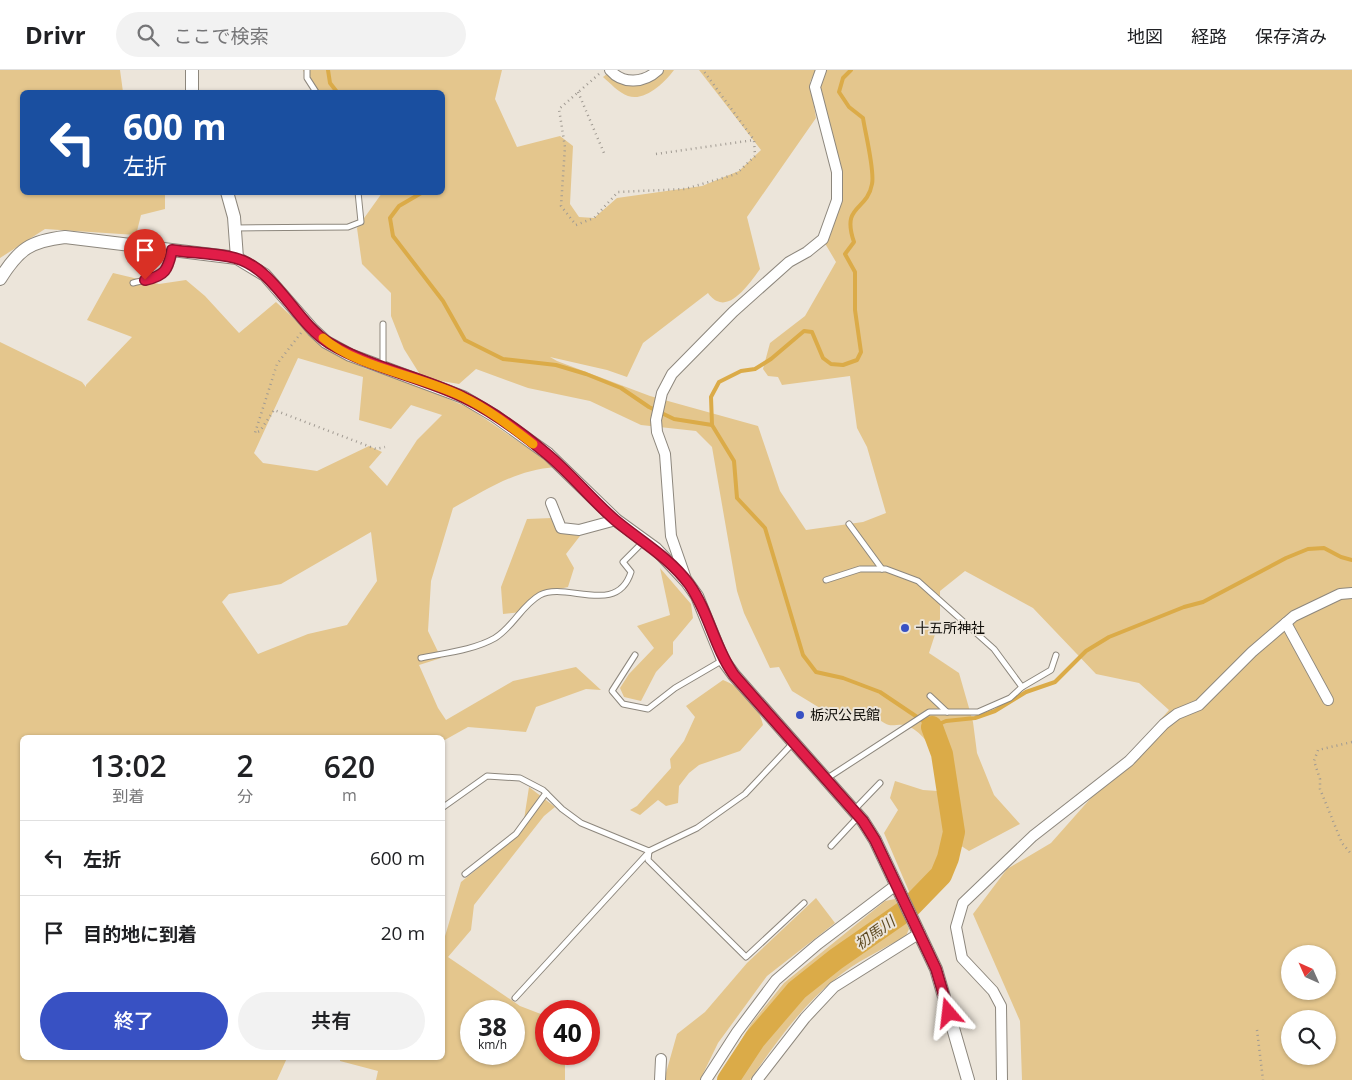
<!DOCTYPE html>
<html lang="ja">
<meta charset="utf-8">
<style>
:root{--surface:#fff;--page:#f2f2f2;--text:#202124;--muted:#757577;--line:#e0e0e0;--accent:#3851c3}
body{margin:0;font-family:"Open Sans","Noto Sans JP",sans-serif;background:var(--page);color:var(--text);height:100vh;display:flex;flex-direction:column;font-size:19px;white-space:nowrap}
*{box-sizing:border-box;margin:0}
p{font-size:16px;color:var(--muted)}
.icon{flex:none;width:28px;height:28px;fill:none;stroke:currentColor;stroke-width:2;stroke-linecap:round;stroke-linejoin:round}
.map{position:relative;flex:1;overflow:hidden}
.details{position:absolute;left:20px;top:665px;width:425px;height:325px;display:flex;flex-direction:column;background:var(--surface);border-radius:8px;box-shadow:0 1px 4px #0004}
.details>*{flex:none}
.hud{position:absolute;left:20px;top:20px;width:425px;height:105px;border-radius:8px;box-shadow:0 1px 4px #0004;background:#1a4fa0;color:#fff;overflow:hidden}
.needle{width:32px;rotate:315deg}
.tools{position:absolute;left:1281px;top:875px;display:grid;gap:10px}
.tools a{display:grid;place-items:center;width:55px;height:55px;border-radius:50%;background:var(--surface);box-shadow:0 1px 4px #0004;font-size:25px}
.speed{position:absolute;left:460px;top:930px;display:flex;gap:10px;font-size:25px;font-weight:700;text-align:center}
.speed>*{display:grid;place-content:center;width:65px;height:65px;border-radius:50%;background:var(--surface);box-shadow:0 1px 4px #0004;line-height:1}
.speed small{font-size:12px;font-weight:400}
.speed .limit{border:8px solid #d22;background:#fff;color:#111}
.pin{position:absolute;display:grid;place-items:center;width:42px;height:42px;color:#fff;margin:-51px -21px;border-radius:50% 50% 50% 0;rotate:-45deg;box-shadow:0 0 5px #0007}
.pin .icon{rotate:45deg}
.me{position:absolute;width:55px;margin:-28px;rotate:343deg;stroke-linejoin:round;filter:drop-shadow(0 0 4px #0008)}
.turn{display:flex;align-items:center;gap:18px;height:105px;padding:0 20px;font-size:22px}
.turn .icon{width:65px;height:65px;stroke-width:2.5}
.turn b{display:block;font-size:35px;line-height:42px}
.eta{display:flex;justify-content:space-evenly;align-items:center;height:85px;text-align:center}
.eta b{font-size:30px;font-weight:600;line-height:35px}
.cta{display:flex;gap:10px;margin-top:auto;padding:10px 20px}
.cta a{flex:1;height:58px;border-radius:30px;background:var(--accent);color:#fff;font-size:20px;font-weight:600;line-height:58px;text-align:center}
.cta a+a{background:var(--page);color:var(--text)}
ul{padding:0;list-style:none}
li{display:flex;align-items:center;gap:15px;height:75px;padding:0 20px;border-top:1px solid var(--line)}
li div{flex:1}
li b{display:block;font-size:19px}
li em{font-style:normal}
header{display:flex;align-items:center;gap:30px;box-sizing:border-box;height:70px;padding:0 25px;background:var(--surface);border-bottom:1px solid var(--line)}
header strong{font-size:24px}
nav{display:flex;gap:28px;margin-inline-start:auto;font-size:18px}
.search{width:350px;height:45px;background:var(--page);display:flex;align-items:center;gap:12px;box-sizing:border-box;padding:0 18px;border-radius:28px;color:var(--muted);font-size:19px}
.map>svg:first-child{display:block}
</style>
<header>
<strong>Drivr</strong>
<div class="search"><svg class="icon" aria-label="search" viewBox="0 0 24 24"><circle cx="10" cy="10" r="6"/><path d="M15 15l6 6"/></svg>ここで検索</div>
<nav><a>地図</a><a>経路</a><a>保存済み</a></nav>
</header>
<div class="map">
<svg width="1352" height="1010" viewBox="0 0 1352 1010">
<rect width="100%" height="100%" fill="#ece5da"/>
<g fill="#e4c68d" fill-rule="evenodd">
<polygon points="0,0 120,0 123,22 22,22 22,122 165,123 165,139 141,145 136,165 45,159 0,188"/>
<path d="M303,0h199l-7,29 22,48 43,-11 13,10 -3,58 9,13 15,1 23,-20 85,-12 37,-15 22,-21 -62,-80h117l-6,12 6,36 -69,99 13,52c-8,11 -27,40 -43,32 -3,-1 -7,-5 -9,-8l-65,50 -16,34 -20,-7 -57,-13 7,4 93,35 108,30 22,65 26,39 57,-8 23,-9 -19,-66 -10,-19 -7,-52 -68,9 -4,-8 -10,-1 -5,-7 7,-26 35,-27 31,-54 -13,-22 14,-40 -7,-58 -15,-55 7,-17h530v1010h-330l-2,-59 -47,-107 34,-45 44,-26 118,-133 -30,-27 -43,-9 -63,-66 -68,-37 -25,20v28l-11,34 30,20 14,49 4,31 17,42 26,29 -51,27 -23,-15c-4,-35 0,-92 -38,-110 -5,-3 -13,0 -19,-1 -6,-1 -13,-9 -19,-13l-37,4 -41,-25 -13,-24 -9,1 -26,-55 -7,-22 -25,-144 -16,-16 -55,-6 -51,-24 -62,-13 -52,-19 -17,15 -29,-5 -11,-6 -15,-24 -13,-33v-23l-29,-29 -5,-36 25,-35 60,-1v-100h-128zM1290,884h38v37h-38zM1290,949h38v37h-38z"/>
<path d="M658,0h16c-9,12 -29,32 -46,26 -9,-3 -18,-13 -25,-19l4,-3 11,6z"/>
<path d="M113,203l46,11 27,-4 19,16 34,37 37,-31 47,43 41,23 62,21 43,19 87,59c-41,3 -68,22 -103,41l-22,73 -3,50 13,27 -22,7 19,43 8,12 67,-39 63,-14 25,23 -15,-1 -50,18 -10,25 -58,-5 -25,14 -1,-3h-420v320h265l-10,22h-277v-738l82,40 4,5v-2l46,-48 -45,-17zM298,288l65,19 -4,43 32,9 20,-24 31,10 -25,25 -30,46 -18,-19 13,-15 -13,-6 -52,25 -54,-8 -9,-10zM371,462l6,49 -30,44 -39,9 -50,20 -36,-52 7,-8 52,-10z"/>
<polygon points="552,448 557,461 580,466 566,484 574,498 568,517 538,524 521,542 503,544 501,517 527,449"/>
<polygon points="660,498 691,534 693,548 673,572 673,584 656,602 641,631 624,627 620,618 629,604 654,578 637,556 670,545"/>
<path d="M723,610c18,7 36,25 40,45l-23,26 -41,14 -10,8 -10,13 -1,17 -12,3 -8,-6 -18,15 -10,-5 7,-4 34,-38 -1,-9 14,-18 11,-24 -9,-11z"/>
<polygon points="895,711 923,720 938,721 948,788 911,826 884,763 898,740 890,728"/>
<path d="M529,717l26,20 -11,9 -70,89 -3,25 -23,27 72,49 26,10v38h19v26h-189l2,-9 -38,-10v-3h102l1,-115 18,-61 37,-30 25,-26zM471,941h43v43h-43z"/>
<polygon points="816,828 835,853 767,906 718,973 700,1010 664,1010 677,964 705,942 747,893"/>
<path d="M895,829l14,30 -3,7c-23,13 -51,26 -72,44 -34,28 -59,64 -84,100h-33l34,-56 33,-41 101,-82z"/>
</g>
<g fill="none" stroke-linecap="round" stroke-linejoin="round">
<g stroke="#dbab48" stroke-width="4">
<polyline points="328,0 330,13 337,22"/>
<path d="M851,0l-8,8 -4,14 10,15 14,11c2,14 12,53 9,66 -5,28 -31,20 -18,58l-9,12 10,18v38l6,42 -4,8 -14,5 -12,-1 -8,-6 -11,-26 -8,-1 -33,28 -16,10 -14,2 -22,11 -8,15 1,28 22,36 3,37 28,30 38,127 13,17 27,6 37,14 52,35 14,-6 29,-3 20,-7 31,-19 29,-10 31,-31 23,-14 75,-30 19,-5 83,-44 22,-9 16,-1 17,9 11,3"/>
<polyline points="423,122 399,136 390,148 393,166 443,231 465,270 503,289 556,295 586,304 621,318 649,337 674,349 712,355"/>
</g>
<polyline stroke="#dbab48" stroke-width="22" points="728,1010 755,969 797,920 836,889 908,839 941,805 948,788 954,762 942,684 932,657"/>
<defs>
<g id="service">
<polyline points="307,0 307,8 316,22"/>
<polyline points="235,158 348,157 361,152 358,122"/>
<path d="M133,213c25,-6 34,-4 38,-32"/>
<polyline points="383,254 383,297"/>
<polyline points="849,454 882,499"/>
<polyline points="826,510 860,499 886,499 918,511 994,579 1022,617"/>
<polyline points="635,585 612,621 623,634 648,639 675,618 723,590"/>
<path d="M421,588c24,-5 53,-8 74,-20 18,-11 27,-33 45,-43 26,-14 77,22 91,-23l-8,-10 21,-21"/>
<polyline points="930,626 947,642"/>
<polyline points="826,709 929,642 978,642 1010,628 1022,617 1051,600 1056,585"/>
<polyline points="442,738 487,706 520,708 543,720 562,739 581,753 649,781 697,758 745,724 793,673"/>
<polyline points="854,740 880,713"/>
<polyline points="831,776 858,747"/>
<polyline points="649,781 648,790 746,887 804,833"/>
<polyline points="465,804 516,764 546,723"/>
<polyline points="515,928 649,782"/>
</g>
<g id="minor">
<path d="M610,0c13,15 34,13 48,0"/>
<polyline points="551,433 561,458 579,460 616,450"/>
<polyline points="686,509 671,466 665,384 657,362 656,350 662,323 672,304 733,242 789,192 807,182 823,169 837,130 837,102 815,17 821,0"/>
<polyline points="1286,553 1328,630"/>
<polyline points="660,1010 661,989"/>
<polyline points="706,1010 737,962 776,910 818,874 896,815"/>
<polyline points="757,1010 805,948 834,917 920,863"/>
<polyline points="1002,1010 1001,936 993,921 962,888 956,857 963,833 1033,766 1129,691 1164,654 1177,644 1199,635 1252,582 1294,546 1340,524 1352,523"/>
</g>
<g id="tertiary">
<polyline points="192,22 192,0"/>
<polyline points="227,122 234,147 237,188"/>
<path d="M0,209c19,-30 30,-38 65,-42l172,21 28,17 48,55 13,12 24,13 113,42 32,19 53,38 68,66 40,29 31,33 10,14 26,64 11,15 129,146 12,19 61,129 32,111"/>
</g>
</defs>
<use href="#service" stroke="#8d877d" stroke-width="7"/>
<use href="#minor" stroke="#8d877d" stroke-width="12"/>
<use href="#tertiary" stroke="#8d877d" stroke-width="14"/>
<g stroke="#a09a92" stroke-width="2.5" stroke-dasharray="1 4" stroke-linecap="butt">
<polyline points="599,4 559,39 565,77 561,136 576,155 594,148 618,122 685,119 736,104 755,86 754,70 703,0"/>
<polyline points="578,22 604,83"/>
<polyline points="656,84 754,70"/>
<polyline points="301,263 277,294 255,363 260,361 274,340 376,379 385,377"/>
<polyline points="1352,672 1318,680 1314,691 1320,709 1320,719 1342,773 1352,785"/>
<polyline points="1257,960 1263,1010"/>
</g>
<use href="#service" stroke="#fff" stroke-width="5"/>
<use href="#minor" stroke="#fff" stroke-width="10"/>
<use href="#tertiary" stroke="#fff" stroke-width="12"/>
</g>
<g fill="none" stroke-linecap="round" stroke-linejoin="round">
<defs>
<path id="route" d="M145,210c20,-4 23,-10 27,-30 20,3 43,3 63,8 40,10 61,65 94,85 42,25 90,33 134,54 29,14 59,36 84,57 24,20 44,45 68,66 25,21 54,37 74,64 20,28 25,63 45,91l129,146 12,19 61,129 13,44"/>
</defs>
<use href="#route" stroke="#92132f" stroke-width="12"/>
<use href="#route" stroke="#e11d48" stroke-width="9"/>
<path stroke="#f59e0b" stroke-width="9" d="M323,268c34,30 99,38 140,59 25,12 48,30 70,47"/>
</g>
<g fill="#3851c3" stroke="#ece5da" stroke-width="2">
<circle cx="905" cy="558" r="5"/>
<circle cx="800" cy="645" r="5"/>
</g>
<g text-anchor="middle" stroke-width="4" stroke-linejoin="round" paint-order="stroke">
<g font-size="14" fill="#0f0d09" stroke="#ece5da" text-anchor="start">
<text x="915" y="563">十五所神社</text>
<text x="810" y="650">栃沢公民館</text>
</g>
<g font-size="15" font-style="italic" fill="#5d4921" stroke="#ece5da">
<text transform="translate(875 863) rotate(-36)" y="5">初馬川</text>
</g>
</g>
</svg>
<div class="tools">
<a><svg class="needle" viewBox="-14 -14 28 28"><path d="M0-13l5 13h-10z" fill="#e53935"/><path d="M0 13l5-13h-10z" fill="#757577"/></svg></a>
<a><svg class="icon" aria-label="search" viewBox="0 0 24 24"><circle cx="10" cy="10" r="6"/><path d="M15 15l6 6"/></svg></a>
</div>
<div class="speed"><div>38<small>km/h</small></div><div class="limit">40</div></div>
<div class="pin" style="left:145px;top:210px;background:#d93025"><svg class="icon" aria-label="arrive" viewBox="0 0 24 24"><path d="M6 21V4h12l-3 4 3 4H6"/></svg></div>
<svg class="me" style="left:949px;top:943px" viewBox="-20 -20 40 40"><path d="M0-17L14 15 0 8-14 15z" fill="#e11d48" stroke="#fff" stroke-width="4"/></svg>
<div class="hud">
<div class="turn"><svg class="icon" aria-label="left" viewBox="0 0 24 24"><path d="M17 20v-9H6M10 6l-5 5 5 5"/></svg><div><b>600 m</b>左折</div></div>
</div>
<section class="details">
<div class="eta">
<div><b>13:02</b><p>到着</p></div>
<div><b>2</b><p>分</p></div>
<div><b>620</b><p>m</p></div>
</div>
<ul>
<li><svg class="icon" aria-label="left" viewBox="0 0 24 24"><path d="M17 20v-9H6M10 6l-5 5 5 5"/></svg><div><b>左折</b></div><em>600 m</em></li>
<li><svg class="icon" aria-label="arrive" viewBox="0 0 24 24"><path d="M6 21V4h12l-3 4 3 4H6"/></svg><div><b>目的地に到着</b></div><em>20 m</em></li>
</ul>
<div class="cta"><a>終了</a><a>共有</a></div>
</section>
</div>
